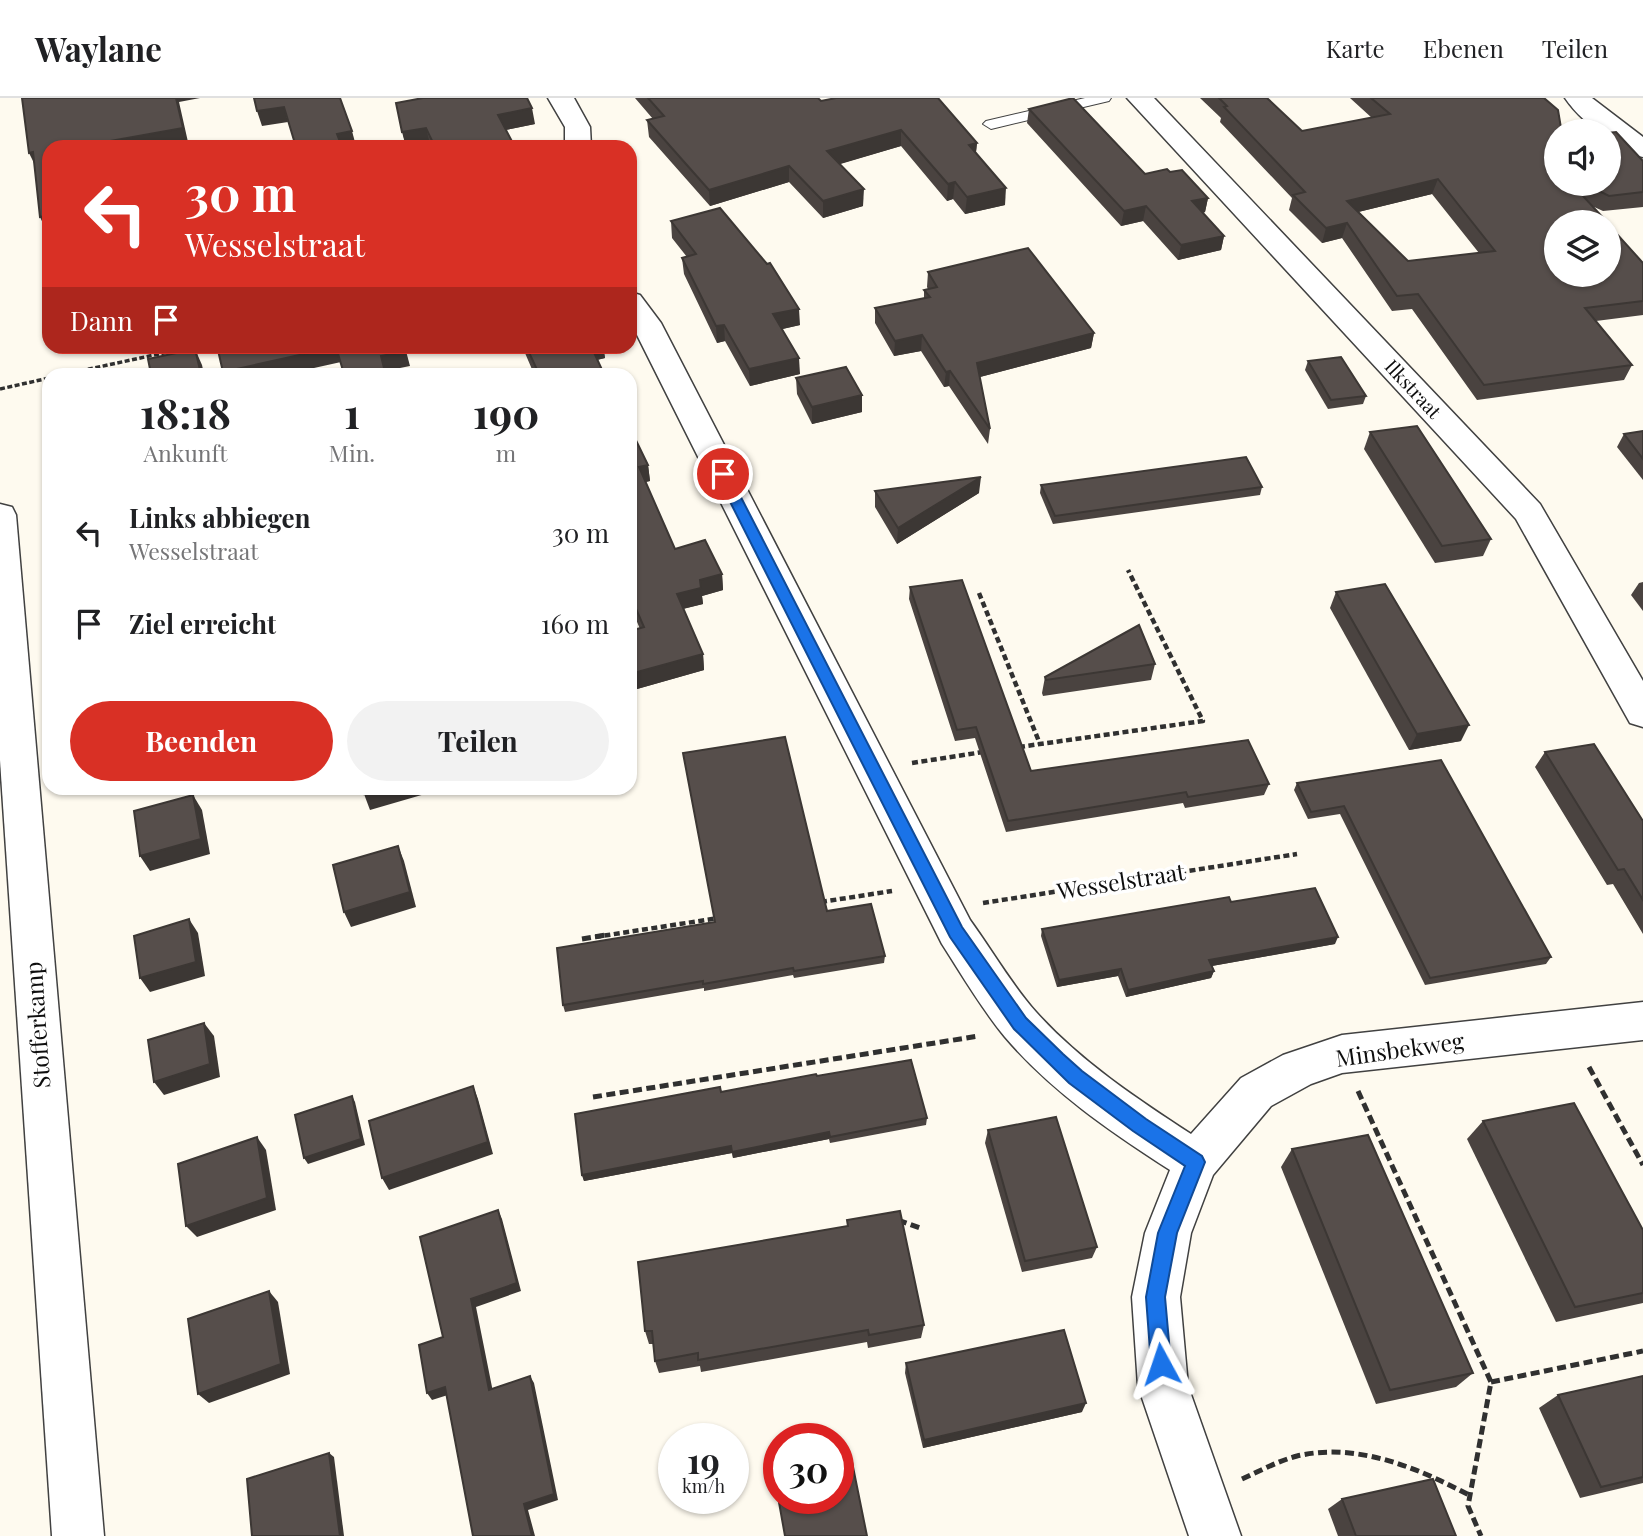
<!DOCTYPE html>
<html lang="de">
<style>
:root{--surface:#fff;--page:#f2f2f2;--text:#202124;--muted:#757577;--line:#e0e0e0;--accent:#d93025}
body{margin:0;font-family:"Playfair Display",serif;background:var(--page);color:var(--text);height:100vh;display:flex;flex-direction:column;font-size:26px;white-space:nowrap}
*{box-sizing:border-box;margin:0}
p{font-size:23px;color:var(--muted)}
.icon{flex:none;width:38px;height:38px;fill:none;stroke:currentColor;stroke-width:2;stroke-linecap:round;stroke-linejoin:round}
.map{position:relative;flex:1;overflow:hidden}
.panel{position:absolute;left:42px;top:270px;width:595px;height:427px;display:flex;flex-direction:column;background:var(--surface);border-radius:21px;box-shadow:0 2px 5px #0004}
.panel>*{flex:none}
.guide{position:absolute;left:42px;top:42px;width:595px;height:214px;border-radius:21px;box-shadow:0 2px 5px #0004;background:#d93025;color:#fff;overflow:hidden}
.fabs{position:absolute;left:1544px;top:21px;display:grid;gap:14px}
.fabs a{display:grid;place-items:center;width:77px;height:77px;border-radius:50%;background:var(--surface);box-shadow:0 2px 5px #0004;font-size:35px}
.speed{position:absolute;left:658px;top:1325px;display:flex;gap:14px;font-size:35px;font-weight:700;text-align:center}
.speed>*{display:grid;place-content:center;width:91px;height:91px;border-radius:50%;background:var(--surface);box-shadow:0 2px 5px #0004;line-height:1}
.speed small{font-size:18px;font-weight:400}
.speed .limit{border:10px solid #d22;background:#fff;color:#111}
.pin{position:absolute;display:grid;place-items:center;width:60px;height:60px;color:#fff;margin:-30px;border:4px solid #fff;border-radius:50%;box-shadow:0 2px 7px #0007}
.me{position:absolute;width:77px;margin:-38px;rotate:355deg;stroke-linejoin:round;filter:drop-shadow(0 0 5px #0008)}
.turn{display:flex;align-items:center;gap:24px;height:147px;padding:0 28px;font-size:32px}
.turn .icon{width:91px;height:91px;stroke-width:2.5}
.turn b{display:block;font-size:49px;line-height:60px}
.then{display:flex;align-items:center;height:66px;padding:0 28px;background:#0003;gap:14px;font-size:26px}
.eta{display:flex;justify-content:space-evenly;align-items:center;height:119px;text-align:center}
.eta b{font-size:42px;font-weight:700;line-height:49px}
.primary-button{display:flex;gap:14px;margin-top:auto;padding:14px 28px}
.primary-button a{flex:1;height:80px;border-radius:42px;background:var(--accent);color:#fff;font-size:28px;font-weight:700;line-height:80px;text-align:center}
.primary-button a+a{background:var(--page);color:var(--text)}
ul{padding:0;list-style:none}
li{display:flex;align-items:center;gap:21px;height:91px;padding:0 28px}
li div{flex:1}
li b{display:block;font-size:26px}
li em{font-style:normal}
header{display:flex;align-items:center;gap:42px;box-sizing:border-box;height:98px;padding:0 35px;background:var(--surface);border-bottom:2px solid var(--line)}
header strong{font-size:33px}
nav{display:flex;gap:38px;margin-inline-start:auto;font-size:24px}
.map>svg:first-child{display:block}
</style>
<header>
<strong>Waylane</strong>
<nav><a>Karte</a><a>Ebenen</a><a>Teilen</a></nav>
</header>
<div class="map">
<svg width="1643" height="1438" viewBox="0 0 1643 1438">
<rect width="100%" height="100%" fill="#fefaef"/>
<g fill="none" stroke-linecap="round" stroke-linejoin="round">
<defs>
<polygon id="lane" points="1085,0 1111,0 1109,3 991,31 983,26 986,23"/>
<g id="street">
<polygon points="548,0 574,0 590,29 591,49 565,49 565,29"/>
<polygon points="1127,0 1154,0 1540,406 1643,583 1643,629 1630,625 1516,421"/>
<path d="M1565,0h27l51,39v20l-9,-2 -26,-19v-5c-16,0 -34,-20 -43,-33z"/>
<path d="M630,194l10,3 21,28 309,597c22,30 41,64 66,92 44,49 100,86 155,122l50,-56 42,-23 59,-20 301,-33v38l-301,33 -31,11 -40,22 -58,69 -22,58 -11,64 8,89 53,150h-52l-51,-150 -6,-89 13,-64 25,-63c-59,-38 -119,-79 -165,-133 -24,-29 -43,-62 -63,-93l-312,-623z"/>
<polygon points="0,406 12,409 16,417 104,1438 52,1438 0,662"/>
</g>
</defs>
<use href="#lane" stroke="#414141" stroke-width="2"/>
<use href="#street" stroke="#414141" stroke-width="3"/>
<g stroke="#303030" stroke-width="3.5" stroke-dasharray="5 2.5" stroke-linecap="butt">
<polyline points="66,276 196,248"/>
<polyline points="0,291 49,280"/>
</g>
<g stroke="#303030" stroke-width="4.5" stroke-dasharray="6 3.5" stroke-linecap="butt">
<polyline points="979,495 1040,646"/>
<polyline points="1019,649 1203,623 1128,472"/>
<polyline points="912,665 983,654"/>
<polyline points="821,804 892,793"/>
<polyline points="983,805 1297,756"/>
<polyline points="595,839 719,820"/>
</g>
<g stroke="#303030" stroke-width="5" stroke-dasharray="9 4.5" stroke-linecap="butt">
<polyline points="582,841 606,837"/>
<polyline points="1589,969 1643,1067"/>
<polyline points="1358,993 1491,1284 1468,1408 1481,1438"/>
<polyline points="593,999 979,938"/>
<polyline points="898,1122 920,1130"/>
<polyline points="1491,1284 1643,1253"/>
<path d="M1242,1381c18,-8 36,-18 55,-23 60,-14 121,12 172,39"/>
</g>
<use href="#lane" fill="#fff" fill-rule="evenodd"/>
<use href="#street" fill="#fff" fill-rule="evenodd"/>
</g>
<g fill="#4a4340" fill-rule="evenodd">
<polygon points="635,0 818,0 821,3 977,45 976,54 1005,107 965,116 953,101 947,103 901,48 839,66 863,108 823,120 789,84 710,108 649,39 647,22 653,21"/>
<path d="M1200,0h67l35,33 70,-13 -22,-20h194l12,86h52l35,-23v46l-40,4 -11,-5 51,57v52l-47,6 36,44 -8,15 -147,20 -65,-91 -20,2 -50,-73 -20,5 -33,-33 3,-12 -72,-76 1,-4zM1432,96l47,59 -71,8 -50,-49z"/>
<polygon points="396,5 535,26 506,32 515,49 431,49 430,46 413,49 406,49"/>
<polygon points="1029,11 1145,76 1170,74 1208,100 1205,114 1203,115 1224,138 1221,152 1178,162 1143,123 1121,128 1027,25"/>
<polygon points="671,123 800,227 782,231 800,276 750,288 725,243 717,245 684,176 682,160 687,159 672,140"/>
<polygon points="928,174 1094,235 1091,250 980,279 990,331 988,346 949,288 944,289 921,253 894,258 875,225 875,210 924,200 924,192 928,191 927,189"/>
<polygon points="522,248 603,248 605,260 597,262 604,276 534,276"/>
<polygon points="1308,263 1366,298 1363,306 1328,311 1305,272"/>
<polygon points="796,280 862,297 862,314 812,326 797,296"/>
<polygon points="630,330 648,367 650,383 645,384 675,451 722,476 723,492 702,498 703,506 683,511 703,556 704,572 630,593 630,533 640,531 630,507"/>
<polygon points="1643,333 1643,382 1617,349 1624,336"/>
<polygon points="1370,334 1491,441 1483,458 1435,465 1364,351"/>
<polygon points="1041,387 1262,389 1260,397 1053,426 1040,395"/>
<polygon points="875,393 979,395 897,446 875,409"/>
<polygon points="1643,484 1643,513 1631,497 1639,485"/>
<polygon points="910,489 1031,673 1269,686 1264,697 1185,710 1183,705 1006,734 975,640 955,643 909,501"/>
<polygon points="1336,494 1461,643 1409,652 1330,510"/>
<polygon points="1155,566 1151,582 1043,598 1042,595 1045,579"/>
<polygon points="1545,654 1643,723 1643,836 1613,786 1607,787 1535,669"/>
<polygon points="683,655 827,813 885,858 884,865 794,880 793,877 704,893 704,890 565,914 563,907 715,824"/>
<polygon points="1441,662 1551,859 1546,866 1425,887 1340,716 1308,721 1294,692 1297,685"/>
<polygon points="1231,804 1335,846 1212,868 1214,873 1211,880 1126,899 1118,878 1057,889 1041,838 1042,831"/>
<polygon points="817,978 927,1020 926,1027 830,1045 829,1041 733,1060 732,1055 584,1083 582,1077 721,994"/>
<polygon points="1483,1023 1643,1132 1643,1205 1556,1224 1467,1041"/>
<polygon points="988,1032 1097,1149 1092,1160 1022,1174 985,1045"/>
<polygon points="1292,1051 1473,1275 1456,1289 1376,1306 1281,1069"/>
<polygon points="847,1122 924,1227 921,1240 868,1250 867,1244 701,1274 700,1268 659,1275 655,1263 653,1246 649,1246 645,1233 847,1128"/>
<polygon points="906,1265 1082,1314 923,1350 905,1275"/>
<polygon points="1643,1278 1643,1385 1580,1400 1539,1310 1558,1297"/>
<polygon points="1342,1401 1456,1438 1338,1438 1328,1411"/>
</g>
<g fill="#3c3734">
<polygon points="176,0 200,0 179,4 188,44 162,49 111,49 110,43"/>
<polygon points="284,9 288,24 262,28 257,13"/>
<polygon points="532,10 535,26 500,33 498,17"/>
<polygon points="426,30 430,46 413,49 406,49 402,34"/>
<polygon points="901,32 901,48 827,70 827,53"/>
<polygon points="352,33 356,48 340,49 337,36"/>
<polygon points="977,45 975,62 969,47"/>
<polygon points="33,54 36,69 29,55"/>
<polygon points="789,68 789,84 710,108 709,92"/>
<polygon points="1438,81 1432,96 1342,118 1347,103"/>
<polygon points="955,84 953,101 947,103 948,86"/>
<polygon points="1006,90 1005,107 965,116 967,99"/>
<polygon points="864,91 863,108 823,120 823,103"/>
<polygon points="1208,100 1205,114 1189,118 1192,103"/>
<polygon points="1146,108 1143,123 1121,128 1124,113"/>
<polygon points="45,118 47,134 40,119"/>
<polygon points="1347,125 1342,140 1322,145 1326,130"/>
<polygon points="1224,138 1221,152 1178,162 1181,147"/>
<polygon points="799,211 800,227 774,233 773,216"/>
<polygon points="724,227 725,243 717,245 716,228"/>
<polygon points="1094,235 1091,250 976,280 977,265"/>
<polygon points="922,237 921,253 894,258 895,243"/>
<polygon points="590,248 603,248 605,260 592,263"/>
<polygon points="336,249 341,264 287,276 224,276 223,274"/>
<polygon points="195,251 202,267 204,276 201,276"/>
<polygon points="406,253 410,268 385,273 381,258"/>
<polygon points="799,260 800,276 750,288 749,271"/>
<polygon points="950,273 949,288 944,289 946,274"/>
<polygon points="862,297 862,314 812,326 812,309"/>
<polygon points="648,367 650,383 641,385 639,369"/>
<polygon points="981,379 979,395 897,446 898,430"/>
<polygon points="722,476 723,492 702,498 703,506 678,512 677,496 700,482"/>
<polygon points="703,556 704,572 630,593 630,576"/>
<polygon points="1469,627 1461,643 1409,652 1417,636"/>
<polygon points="388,690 423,690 425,696 370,712 364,696"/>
<polygon points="193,697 202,712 210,756 150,773 140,758"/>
<polygon points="398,748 404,763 416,809 351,829 344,814"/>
<polygon points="189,821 198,835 205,878 150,894 140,880"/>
<polygon points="1338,839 1335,846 1206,869 1209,862"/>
<polygon points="1121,871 1118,878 1057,889 1059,882"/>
<polygon points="1214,873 1211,880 1126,899 1128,892"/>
<polygon points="204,925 214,938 220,979 164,997 154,984"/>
<polygon points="473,988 478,1001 493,1056 389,1092 382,1080"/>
<polygon points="352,998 355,1004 365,1047 308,1066 304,1060"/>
<polygon points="829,1034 829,1041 733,1060 732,1054"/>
<polygon points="257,1039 266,1052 276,1112 197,1139 186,1128"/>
<polygon points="731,1048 732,1055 584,1083 582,1077"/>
<polygon points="498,1112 502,1121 521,1193 476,1209 494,1299 489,1292 471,1201"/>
<polygon points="269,1193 278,1204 290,1276 209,1305 198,1296"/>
<polygon points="530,1278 534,1285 558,1402 528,1412 535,1438 532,1438 524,1406"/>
<polygon points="445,1289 451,1296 432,1302 427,1295"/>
<polygon points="1086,1305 1082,1314 923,1350 924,1342"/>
<polygon points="329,1355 334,1359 344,1438 340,1438"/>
</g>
<g fill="#564e4b" stroke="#3c3734" stroke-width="2" fill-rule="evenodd">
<polygon points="22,0 176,0 183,30 110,43 111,49 49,49 49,134 47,135 45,118 40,119 33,54 29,55"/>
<polygon points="254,0 340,0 352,33 337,36 342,49 296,49 284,9 257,13"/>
<polygon points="423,0 527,0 532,10 498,17 515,49 435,49 426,30 402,34 396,5"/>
<polygon points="648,0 818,0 821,3 836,0 938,0 977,45 969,47 1006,90 967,99 955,84 948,86 901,32 827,53 864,91 823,103 789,68 709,92 647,22 664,18"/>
<polygon points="1073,0 1145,76 1167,71 1170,74 1182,72 1208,100 1192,103 1224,138 1181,147 1146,108 1124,113 1029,11"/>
<path d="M1219,0h48l35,33 88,-17 -19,-16h173l14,12 3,18 16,-2 6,5h-27v53h16l35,38h-51v53h52v-51l35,39v38l-58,7 47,57 -148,20 -66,-91 -21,2 -50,-73 -21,5 -33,-33 12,-3 -81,-85 3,-1zM1438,81l57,72 -87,10 -61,-60z"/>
<polygon points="1616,34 1643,63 1643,94 1609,98 1585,86 1608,86 1608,35"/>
<polygon points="720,110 767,166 770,165 799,211 773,216 799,260 749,271 724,227 716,228 682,160 696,156 671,123"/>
<polygon points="1028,150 1094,235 977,265 990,331 950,273 946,274 922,237 895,243 875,210 930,199 924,192 937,189 928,174"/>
<polygon points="217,248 404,248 406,253 381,258 385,274 374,276 344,276 336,249 223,274"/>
<polygon points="526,248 591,248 604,276 539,276"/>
<polygon points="195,251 201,276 151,276 148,261"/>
<polygon points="1341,259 1366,298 1331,302 1308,263"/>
<polygon points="846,269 862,297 812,309 796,280"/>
<polygon points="1417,328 1491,441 1442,448 1370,334"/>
<polygon points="630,330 648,367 639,369 675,451 705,442 722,476 700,482 701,490 677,496 703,556 630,576 630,533 644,529 630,497"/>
<polygon points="1643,333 1643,361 1624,336"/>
<polygon points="1246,359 1262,389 1055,418 1041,387"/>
<polygon points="981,379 898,430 875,393"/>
<polygon points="962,482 1031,673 1248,642 1269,686 1188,699 1186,694 1008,723 976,629 957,632 910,489"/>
<polygon points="1385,486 1469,627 1417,636 1336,494"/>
<polygon points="1139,527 1155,566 1046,582 1045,579"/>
<polygon points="785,639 827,813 871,806 885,858 794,873 793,870 703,886 703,883 563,907 557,850 715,824 683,655"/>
<polygon points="1594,646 1643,723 1643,802 1624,771 1618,772 1545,654"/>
<polygon points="1441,662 1551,859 1430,880 1344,708 1311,714 1297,685"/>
<polygon points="362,690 388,690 364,696"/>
<polygon points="193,697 201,741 140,758 134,713"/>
<polygon points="398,748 410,794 344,814 333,767"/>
<polygon points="1315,790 1338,839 1209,862 1214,873 1128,892 1121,871 1059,882 1042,831 1229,799 1231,804"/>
<polygon points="189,821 196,864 140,880 134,838"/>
<polygon points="204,925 210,966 154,984 148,942"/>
<polygon points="911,962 927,1020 830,1039 829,1034 732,1054 731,1048 582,1077 575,1016 720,989 721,994 816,976 817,978"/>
<polygon points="473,988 488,1044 382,1080 369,1023"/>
<polygon points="352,998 361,1041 304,1060 295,1017"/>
<polygon points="1574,1005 1643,1132 1643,1195 1575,1209 1483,1023"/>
<polygon points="1056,1019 1097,1149 1025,1163 988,1032"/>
<polygon points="1368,1037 1473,1275 1390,1292 1292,1051"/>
<polygon points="257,1039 267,1100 186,1128 178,1066"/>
<polygon points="498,1112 517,1185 471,1201 489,1292 530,1278 554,1396 524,1406 532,1438 473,1438 445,1289 427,1295 419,1247 443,1239 420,1139"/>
<polygon points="900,1113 924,1227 869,1237 868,1232 698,1262 698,1255 655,1263 652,1233 645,1233 638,1164 848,1128 847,1122"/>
<polygon points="269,1193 281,1266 198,1296 188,1221"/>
<polygon points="1064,1232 1086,1305 924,1342 906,1265"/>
<polygon points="1643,1278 1643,1379 1601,1389 1558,1297"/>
<polygon points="329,1355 340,1438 252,1438 247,1381"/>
<polygon points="852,1364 867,1438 785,1438 775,1382 779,1381 779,1400 838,1400 838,1368"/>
<polygon points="1433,1381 1456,1438 1356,1438 1342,1401"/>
</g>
<polygon fill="#1a73e8" stroke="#114b97" stroke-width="2" points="723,371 729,376 962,829 1026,920 1063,956 1082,973 1146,1021 1202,1058 1205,1064 1177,1135 1165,1199 1171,1266 1168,1273 1161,1276 1154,1273 1151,1266 1146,1199 1158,1135 1185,1068 1133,1033 1069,985 1014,931 950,839 716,376"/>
<g text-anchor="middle" stroke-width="7" stroke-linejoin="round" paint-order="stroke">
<g font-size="19" fill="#0e0e0e" stroke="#fff">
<text transform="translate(1413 291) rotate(47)" y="7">Ilkstraat</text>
</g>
<g font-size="23" fill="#0e0e0e" stroke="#fff">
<text transform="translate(1121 784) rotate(-9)" y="8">Wesselstraat</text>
<text transform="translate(38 927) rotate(-94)" y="8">Stofferkamp</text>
<text transform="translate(1400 952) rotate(-8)" y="8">Minsbekweg</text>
</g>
</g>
</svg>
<div class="fabs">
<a><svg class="icon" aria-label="sound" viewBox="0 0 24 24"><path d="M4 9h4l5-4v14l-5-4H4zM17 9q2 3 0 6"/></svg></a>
<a><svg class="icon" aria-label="layers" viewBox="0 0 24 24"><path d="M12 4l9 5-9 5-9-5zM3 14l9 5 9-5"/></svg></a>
</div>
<div class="speed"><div>19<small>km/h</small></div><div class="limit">30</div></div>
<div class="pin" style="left:723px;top:376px;background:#d93025"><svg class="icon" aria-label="arrive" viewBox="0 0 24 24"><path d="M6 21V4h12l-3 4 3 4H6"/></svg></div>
<svg class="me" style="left:1161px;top:1266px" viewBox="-20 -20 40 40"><path d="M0-17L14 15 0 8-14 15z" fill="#1a73e8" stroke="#fff" stroke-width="4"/></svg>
<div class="guide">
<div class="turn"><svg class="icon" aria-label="left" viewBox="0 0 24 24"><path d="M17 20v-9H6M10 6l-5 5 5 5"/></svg><div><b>30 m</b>Wesselstraat</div></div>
<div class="then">Dann<svg class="icon" aria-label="arrive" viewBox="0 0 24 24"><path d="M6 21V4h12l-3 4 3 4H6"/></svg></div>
</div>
<section class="panel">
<div class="eta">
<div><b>18:18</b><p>Ankunft</p></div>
<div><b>1</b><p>Min.</p></div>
<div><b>190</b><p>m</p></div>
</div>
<ul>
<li><svg class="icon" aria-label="left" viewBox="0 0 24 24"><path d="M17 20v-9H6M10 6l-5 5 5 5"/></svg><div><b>Links abbiegen</b><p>Wesselstraat</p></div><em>30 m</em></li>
<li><svg class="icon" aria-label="arrive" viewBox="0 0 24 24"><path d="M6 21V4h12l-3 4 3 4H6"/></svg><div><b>Ziel erreicht</b></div><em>160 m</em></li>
</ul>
<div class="primary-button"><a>Beenden</a><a>Teilen</a></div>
</section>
</div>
